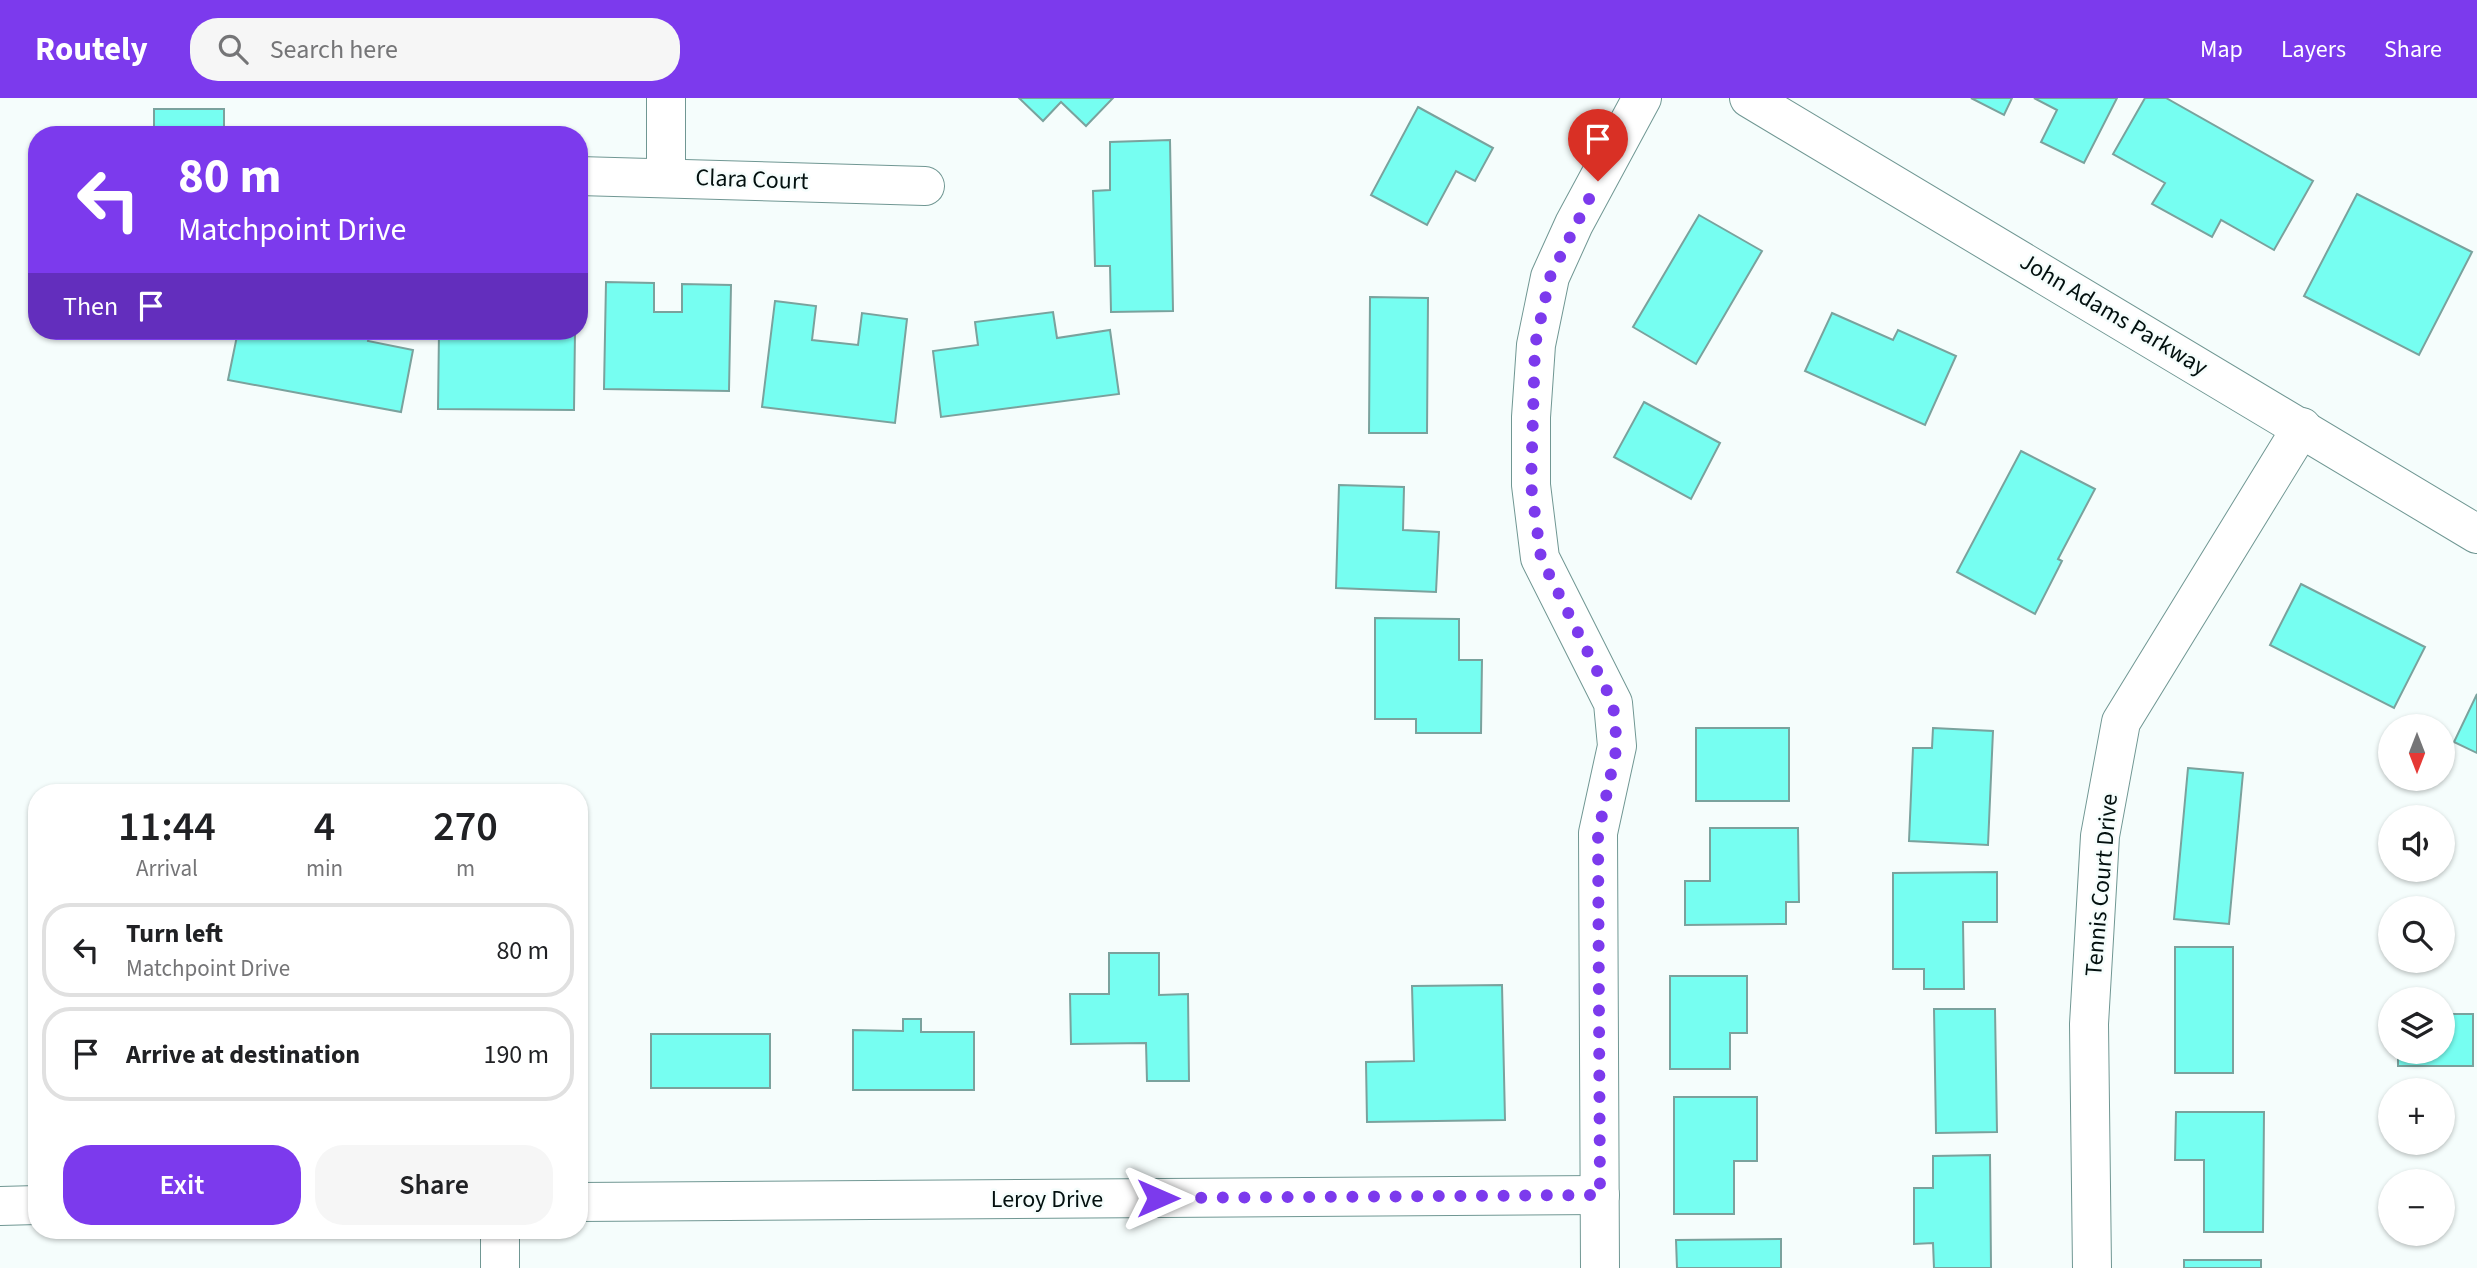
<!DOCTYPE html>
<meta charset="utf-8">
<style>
:root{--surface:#fff;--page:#f6f6f6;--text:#202124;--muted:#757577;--line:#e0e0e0;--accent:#7c3aed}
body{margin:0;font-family:"Source Sans 3",sans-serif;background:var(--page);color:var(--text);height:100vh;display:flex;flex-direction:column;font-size:26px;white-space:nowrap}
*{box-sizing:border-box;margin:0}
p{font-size:23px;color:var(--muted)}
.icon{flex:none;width:38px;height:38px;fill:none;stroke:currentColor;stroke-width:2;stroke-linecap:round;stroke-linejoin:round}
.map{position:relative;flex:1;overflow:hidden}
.panel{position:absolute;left:28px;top:686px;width:560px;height:455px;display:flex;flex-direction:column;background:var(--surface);border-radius:28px;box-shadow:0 2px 5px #0004}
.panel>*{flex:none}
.guide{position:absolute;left:28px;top:28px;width:560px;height:214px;border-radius:28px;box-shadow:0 2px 5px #0004;background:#7c3aed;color:#fff;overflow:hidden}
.needle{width:46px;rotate:180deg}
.buttons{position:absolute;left:2378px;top:616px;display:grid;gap:14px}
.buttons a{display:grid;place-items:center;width:77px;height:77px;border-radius:50%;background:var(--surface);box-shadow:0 2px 5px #0004;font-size:35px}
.pin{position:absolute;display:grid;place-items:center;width:60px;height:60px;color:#fff;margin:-72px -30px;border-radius:50% 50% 50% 0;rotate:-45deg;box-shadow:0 0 7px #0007}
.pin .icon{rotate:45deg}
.me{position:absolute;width:77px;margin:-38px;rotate:90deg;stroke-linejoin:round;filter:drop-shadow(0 0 5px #0008)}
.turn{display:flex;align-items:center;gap:24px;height:147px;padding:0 35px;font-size:32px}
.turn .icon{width:91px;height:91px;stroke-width:2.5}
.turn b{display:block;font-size:49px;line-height:60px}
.then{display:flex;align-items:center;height:66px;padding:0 35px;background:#0003;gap:14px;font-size:26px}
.eta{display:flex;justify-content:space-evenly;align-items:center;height:119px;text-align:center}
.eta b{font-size:42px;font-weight:600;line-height:49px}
.primary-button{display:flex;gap:14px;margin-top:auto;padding:14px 35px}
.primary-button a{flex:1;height:80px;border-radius:28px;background:var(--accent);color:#fff;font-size:28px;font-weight:600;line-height:80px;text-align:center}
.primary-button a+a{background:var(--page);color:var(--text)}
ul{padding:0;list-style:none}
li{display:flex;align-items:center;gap:21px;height:94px;margin:0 14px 10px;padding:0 21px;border:4px solid var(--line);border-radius:28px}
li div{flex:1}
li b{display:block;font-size:26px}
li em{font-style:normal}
header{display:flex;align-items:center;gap:42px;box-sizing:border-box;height:98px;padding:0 35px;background:var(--accent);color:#fff}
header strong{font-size:33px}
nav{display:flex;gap:38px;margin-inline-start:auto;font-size:24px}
.search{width:490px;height:63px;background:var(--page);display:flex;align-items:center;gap:18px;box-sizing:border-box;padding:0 24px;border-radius:28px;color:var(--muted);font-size:26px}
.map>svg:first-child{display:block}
</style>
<header>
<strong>Routely</strong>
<div class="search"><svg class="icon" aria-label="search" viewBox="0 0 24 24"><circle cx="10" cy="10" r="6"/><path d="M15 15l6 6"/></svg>Search here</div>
<nav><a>Map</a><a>Layers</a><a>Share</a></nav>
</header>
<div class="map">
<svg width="2477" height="1170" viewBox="0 0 2477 1170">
<rect width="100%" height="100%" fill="#f5fdfc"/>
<g fill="#76fef1" stroke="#7aa29d" stroke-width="2">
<polygon points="1019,0 1113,0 1086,28 1061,4 1043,23"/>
<polygon points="1971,0 2012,0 2004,17"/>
<polygon points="2034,0 2117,0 2084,65 2041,44 2057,12"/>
<polygon points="2145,0 2166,0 2313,83 2274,152 2221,122 2212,139 2152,106 2165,85 2113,56"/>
<polygon points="1418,9 1493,50 1475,83 1456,73 1427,127 1371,97"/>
<rect x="154" y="11" width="70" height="26"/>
<polygon points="1170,42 1173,213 1111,214 1110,168 1095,168 1093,93 1110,92 1110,44"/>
<polygon points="2357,96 2472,154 2419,257 2304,198"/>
<polygon points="1699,117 1762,153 1696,266 1633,229"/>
<polygon points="606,184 654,185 654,214 682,214 682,186 731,187 729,293 604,291"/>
<polygon points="1370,199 1428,200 1427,335 1369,335"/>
<polygon points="775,203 816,208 812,242 858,247 862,215 907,221 895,325 762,309"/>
<polygon points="1053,214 1057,240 1110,232 1119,296 941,319 933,253 978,247 975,224"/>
<polygon points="1832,215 1893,242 1898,232 1956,258 1925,327 1805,273"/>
<polygon points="238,233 370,233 368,243 413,252 401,314 228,282"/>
<polygon points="439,233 575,233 574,312 438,311"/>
<polygon points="1644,304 1720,345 1691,401 1614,359"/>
<polygon points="2021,353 2095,391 2058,461 2062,463 2035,516 1957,474"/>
<polygon points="1339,387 1404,389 1403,432 1439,434 1436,494 1336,490"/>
<polygon points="2301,486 2425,549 2394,610 2270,547"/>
<polygon points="1375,520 1459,521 1459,562 1482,562 1481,635 1416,635 1416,621 1375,621"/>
<polygon points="2477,596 2477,655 2454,644"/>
<rect x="1696" y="630" width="93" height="73"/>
<polygon points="1933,630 1993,633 1988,747 1909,743 1913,650 1932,650"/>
<polygon points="2188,670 2243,675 2229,826 2174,821"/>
<polygon points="1710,730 1798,730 1799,804 1786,804 1786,826 1685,827 1685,783 1710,783"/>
<polygon points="1997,774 1997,824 1963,824 1964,891 1924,891 1924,871 1893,871 1893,775"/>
<rect x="2175" y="849" width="58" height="126"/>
<polygon points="1109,855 1159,855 1159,897 1188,896 1189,983 1147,983 1146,945 1071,946 1070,896 1109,896"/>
<polygon points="1670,878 1747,878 1747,935 1730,935 1730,971 1670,971"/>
<polygon points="1502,887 1505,1022 1367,1024 1366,964 1414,963 1412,888"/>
<polygon points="1934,911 1995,911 1997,1034 1936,1035"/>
<polygon points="2443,916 2473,916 2473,968 2398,968 2398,954 2443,954"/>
<polygon points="903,921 921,921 921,934 974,934 974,992 853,992 853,932 903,933"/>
<rect x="579" y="934" width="3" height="56"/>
<rect x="651" y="936" width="119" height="54"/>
<polygon points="1674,999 1757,999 1757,1063 1734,1063 1734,1116 1674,1116"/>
<polygon points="2176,1014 2264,1014 2263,1134 2204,1134 2204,1062 2175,1062"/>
<polygon points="1990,1057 1991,1170 1934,1170 1933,1145 1914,1146 1914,1090 1933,1090 1933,1058"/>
<polygon points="1781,1141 1781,1170 1677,1170 1676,1142"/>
<rect x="2184" y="1162" width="77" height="8"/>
</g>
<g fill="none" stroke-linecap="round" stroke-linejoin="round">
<defs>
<g id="street">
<polyline points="579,78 925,88"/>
<polyline points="666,78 666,0"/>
<polyline points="579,1104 1600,1097"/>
<polyline points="0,1108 37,1107"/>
<polyline points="500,1132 500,1170"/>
<polyline points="1600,1170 1598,735 1617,648 1613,605 1540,460 1531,387 1531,319 1536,247 1550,179 1574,126 1642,0"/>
<polyline points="2092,1170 2089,926 2100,738 2121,624 2302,329"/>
</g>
<polyline id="secondary" points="1749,0 2477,436"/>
</defs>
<use href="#street" stroke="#709793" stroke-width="40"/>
<use href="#secondary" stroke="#709793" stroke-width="40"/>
<use href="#street" stroke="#fff" stroke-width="38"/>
<use href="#secondary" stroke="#fff" stroke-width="38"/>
</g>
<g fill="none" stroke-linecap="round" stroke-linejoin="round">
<polyline stroke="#7c3aed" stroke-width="12" stroke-dasharray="0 21.6" points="1158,1100 1600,1097 1598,736 1617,648 1613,605 1541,460 1531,387 1535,247 1550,179 1598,83"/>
</g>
<g text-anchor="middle" stroke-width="5" stroke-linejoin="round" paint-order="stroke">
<g font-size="24" fill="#03100f" stroke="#f5fdfc">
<text transform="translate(752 81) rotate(2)" y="8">Clara Court</text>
<text transform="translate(2114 216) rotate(31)" y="8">John Adams Parkway</text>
<text transform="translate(2101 787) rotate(-85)" y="8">Tennis Court Drive</text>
<text x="1047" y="1109">Leroy Drive</text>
</g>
</g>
</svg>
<div class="buttons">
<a><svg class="needle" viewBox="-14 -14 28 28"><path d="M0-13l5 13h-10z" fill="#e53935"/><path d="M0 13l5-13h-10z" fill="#757577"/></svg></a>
<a><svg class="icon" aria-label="sound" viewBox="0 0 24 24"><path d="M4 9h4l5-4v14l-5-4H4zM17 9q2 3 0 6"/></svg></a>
<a><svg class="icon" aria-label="search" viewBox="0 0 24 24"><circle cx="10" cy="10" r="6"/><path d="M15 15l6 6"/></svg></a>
<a><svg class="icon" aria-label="layers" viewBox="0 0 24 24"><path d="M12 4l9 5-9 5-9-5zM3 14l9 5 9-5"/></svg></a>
<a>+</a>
<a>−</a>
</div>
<div class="pin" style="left:1598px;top:83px;background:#d93025"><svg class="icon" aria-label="arrive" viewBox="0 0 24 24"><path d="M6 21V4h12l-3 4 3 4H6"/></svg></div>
<svg class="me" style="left:1158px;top:1100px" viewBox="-20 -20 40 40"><path d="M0-17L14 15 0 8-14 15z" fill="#7c3aed" stroke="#fff" stroke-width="4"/></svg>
<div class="guide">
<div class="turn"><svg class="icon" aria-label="left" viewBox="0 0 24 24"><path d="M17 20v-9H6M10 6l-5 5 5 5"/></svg><div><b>80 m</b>Matchpoint Drive</div></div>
<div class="then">Then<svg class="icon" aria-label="arrive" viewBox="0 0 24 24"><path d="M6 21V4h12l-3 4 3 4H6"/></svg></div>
</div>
<section class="panel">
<div class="eta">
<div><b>11:44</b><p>Arrival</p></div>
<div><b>4</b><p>min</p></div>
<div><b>270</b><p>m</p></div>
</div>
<ul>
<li><svg class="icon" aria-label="left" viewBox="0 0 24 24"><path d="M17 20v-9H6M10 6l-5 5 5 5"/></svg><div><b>Turn left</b><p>Matchpoint Drive</p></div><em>80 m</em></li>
<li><svg class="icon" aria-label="arrive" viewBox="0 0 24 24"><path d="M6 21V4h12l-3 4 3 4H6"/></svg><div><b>Arrive at destination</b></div><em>190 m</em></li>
</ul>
<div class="primary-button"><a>Exit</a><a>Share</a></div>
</section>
</div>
